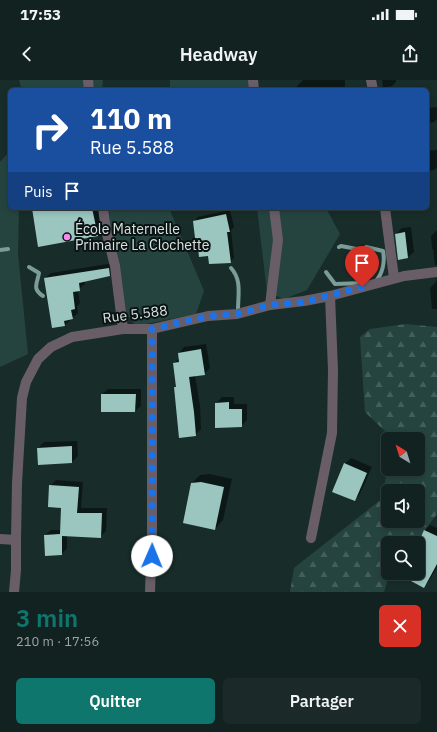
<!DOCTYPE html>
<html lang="fr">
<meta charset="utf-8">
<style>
:root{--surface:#122220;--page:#1b2a29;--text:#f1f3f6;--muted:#9ca4a5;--line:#313f3e;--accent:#0f766e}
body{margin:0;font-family:"IBM Plex Sans",sans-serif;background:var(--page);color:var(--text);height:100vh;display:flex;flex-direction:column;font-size:15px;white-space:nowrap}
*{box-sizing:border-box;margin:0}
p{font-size:13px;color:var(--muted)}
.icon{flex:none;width:22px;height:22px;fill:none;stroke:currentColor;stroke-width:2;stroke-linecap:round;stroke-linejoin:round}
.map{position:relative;height:512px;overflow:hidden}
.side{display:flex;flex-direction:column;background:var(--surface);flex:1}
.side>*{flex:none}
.hud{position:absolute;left:8px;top:8px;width:421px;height:122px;border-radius:6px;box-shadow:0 2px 6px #0003,0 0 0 1px var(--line);background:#1a4fa0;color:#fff;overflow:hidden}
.needle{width:26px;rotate:322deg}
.fabs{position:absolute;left:381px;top:352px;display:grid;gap:8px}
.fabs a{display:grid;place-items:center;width:44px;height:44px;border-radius:6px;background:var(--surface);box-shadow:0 2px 6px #0003,0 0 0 1px var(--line);font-size:20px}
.pin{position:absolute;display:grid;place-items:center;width:34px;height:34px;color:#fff;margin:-41px -17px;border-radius:50% 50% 50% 0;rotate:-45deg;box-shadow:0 0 4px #0007}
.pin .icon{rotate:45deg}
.me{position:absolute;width:44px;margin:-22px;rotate:1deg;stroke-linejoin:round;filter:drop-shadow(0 0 3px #0008)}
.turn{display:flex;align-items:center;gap:14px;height:84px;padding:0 16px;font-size:18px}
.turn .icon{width:52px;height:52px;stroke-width:2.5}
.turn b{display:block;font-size:28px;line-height:34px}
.then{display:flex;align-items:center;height:38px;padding:0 16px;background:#0003;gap:8px;font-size:15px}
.round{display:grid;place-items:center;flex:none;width:42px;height:42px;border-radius:6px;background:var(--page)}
.summary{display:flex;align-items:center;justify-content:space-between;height:68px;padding:0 16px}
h1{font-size:24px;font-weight:600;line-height:30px;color:var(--accent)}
.primary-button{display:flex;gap:8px;margin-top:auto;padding:8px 16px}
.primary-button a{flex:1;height:46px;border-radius:6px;background:var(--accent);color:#fff;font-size:16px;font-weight:600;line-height:46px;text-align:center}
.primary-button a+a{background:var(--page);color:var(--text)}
.status{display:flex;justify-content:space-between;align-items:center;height:28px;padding:0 20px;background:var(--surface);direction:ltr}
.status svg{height:11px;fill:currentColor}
header{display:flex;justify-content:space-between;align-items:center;height:52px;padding:0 16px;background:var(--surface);font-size:18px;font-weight:600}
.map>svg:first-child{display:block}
</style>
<div class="status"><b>17:53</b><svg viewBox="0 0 49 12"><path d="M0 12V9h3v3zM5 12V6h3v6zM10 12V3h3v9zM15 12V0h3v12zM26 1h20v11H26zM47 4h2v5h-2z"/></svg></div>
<header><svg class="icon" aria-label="back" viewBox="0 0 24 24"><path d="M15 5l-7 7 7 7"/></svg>Headway<svg class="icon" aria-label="share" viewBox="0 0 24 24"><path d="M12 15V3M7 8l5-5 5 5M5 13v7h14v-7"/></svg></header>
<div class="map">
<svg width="437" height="512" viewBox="0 0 437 512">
<defs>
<pattern id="forest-firs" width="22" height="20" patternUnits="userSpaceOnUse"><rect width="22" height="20" fill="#254440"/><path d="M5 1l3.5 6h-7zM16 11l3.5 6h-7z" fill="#445f5b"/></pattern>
</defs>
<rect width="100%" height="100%" fill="#182d2a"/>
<g fill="#254440">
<polygon points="19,0 103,0 102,10 22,10"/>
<polygon points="170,0 254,0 256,10 170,10"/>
<polygon points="10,71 10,128 19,128 18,174 28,274 0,287 0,82"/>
<polygon points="109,128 169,128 204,211 196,234 136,246 117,223 112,181"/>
<polygon points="257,128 326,128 340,154 307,210 284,219 267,212"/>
</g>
<path fill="url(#forest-firs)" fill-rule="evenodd" d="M406,244l31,3v187l-22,29h-27v30h5l-6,9 -3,10h-94l4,-24 89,-70 5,-41v12h30v-30h-28v-3l-25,-24 -5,-75 10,-8zM388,411h30v30h-30z"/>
<g fill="#0007">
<polygon points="303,0 345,0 345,10 298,10 297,6"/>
<polygon points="382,0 396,0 396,2 392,6 383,8"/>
<polygon points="427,17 428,28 437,27 437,39 434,42 427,43"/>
<polygon points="437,70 437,88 434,90 427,91 427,71"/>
<polygon points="34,128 102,128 106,146 97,155"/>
<polygon points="230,130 234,147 231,150 234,178 230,182 209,175 198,156 194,142 198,137"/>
<polygon points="411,147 414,172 408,177 399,179 396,154 402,148"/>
<polygon points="436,151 437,151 437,185 435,185 433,169 432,169 431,156"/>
<polygon points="114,183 115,190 109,196 85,201 85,204 78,210 80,223 77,226 78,233 65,245 45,198 51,193"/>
<polygon points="437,198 437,229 432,229 430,208 436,202"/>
<polygon points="206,264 210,288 204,294 195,295 200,326 201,349 195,355 175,308 177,305 174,284 179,278 179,273 184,267"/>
<polygon points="108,309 141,309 141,326 135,331 102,314"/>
<polygon points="222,317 234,317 234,324 247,324 247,340 241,346 216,347 216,323"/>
<polygon points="77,361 78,376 72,382 39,384 38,368 44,362"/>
<polygon points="351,378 372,387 360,414 354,420 345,384"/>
<polygon points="210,394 232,399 223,440 215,449 192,403 200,395"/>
<polygon points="56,400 83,402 81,428 107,428 106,451 100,457 67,456 67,468 62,474 45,455 51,450 61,450 62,427 50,406"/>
<polygon points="430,445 437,448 437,487 429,501 424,507 404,493 418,493 418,464 425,450"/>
</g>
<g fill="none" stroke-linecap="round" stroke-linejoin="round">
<g stroke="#7b9c98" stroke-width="4">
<path d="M339,167l2,-1 21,4 4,-3 17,4c2,10 0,23 -8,31"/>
<polyline points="0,170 8,169"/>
<path d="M29,187l10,6c-2,11 -7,16 4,23"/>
<path d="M231,188c11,12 7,27 7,42"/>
<polyline points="326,192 335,204 363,203"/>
</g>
</g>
<g fill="#9bc6c0">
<polygon points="32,128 92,128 98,156 38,167"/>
<polygon points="226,134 230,152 227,152 231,183 209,184 208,176 199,177 197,158 195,158 193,141"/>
<polygon points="405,152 408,178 398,180 395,154"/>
<polygon points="109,188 110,196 79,203 80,211 73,212 75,229 71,230 73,239 64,241 65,246 52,248 44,198"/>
<polygon points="201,269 205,295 189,297 194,332 196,356 179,358 174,307 176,307 173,283 179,282 178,273"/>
<polygon points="101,314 136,314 135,332 101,332"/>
<polygon points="229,322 229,329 242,329 242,347 215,348 215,323"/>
<polygon points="72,366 72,383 38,385 37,368"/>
<polygon points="344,383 367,393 355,421 332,412"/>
<polygon points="201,402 224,407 215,450 183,443 191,403"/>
<polygon points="49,405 79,407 77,433 102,433 101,458 62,456 62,475 45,476 44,455 60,454 61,428 48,427"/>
<polygon points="424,450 437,456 437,484 424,508 396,493 418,493 418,463"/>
</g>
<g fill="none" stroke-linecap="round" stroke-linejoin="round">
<g stroke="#695e68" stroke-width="10">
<polyline points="88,0 89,10"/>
<polyline points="253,0 254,10"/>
<polyline points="371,0 373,10"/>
<polyline points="103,128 106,150 115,186 123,249"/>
<polyline points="385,128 394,198"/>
<polyline points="270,225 278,160 274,128"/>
<polyline points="311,458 332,353 333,290 330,216"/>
<polyline points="0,459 16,460 17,403 22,318 26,302 38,279 51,267 72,257 123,249 152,249 208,236 237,234 270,225 304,221 330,216 404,196 437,192"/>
<polyline points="14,512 16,490 16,460"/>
<polyline points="150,512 152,450 152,249"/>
</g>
</g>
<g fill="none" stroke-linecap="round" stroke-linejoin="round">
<polyline stroke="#1a73e8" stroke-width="7" stroke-dasharray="0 12.6" points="152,476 152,249 208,236 237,234 270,225 304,222 362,207"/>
</g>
<circle fill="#f589ef" stroke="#0a1312" stroke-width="1.5" cx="67" cy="157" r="4"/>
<g text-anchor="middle" stroke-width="4" stroke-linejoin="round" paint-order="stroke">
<g font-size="14" fill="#d7e4e2" stroke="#0a1312" text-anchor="start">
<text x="75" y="154">École Maternelle<tspan x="75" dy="16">Primaire La Clochette</tspan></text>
</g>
<g font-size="14" fill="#d7e4e2" stroke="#0a1312">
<text transform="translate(135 234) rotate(-7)" y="5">Rue 5.588</text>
</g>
</g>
</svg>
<div class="fabs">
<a><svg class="needle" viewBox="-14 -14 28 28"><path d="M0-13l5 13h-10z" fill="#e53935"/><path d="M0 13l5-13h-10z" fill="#9ca4a5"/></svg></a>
<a><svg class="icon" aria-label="sound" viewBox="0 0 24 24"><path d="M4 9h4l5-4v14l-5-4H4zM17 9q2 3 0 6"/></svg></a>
<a><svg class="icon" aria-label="search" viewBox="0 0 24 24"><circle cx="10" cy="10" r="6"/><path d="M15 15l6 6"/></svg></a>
</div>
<div class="pin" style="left:362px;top:207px;background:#d93025"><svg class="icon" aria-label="arrive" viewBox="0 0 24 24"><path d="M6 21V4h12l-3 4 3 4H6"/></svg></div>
<svg class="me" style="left:152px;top:476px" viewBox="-20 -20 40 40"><circle r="19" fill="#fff"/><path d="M0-13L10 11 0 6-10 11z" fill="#1a73e8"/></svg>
<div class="hud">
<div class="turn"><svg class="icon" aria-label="right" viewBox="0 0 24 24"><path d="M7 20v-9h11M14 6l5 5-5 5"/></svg><div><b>110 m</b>Rue 5.588</div></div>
<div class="then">Puis<svg class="icon" aria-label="arrive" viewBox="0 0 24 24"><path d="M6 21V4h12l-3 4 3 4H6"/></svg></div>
</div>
</div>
<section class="side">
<div class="summary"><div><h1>3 min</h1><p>210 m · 17:56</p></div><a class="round" style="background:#d93025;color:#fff"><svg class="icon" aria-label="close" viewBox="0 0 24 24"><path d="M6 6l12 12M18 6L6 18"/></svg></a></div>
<div class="primary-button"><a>Quitter</a><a>Partager</a></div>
</section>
